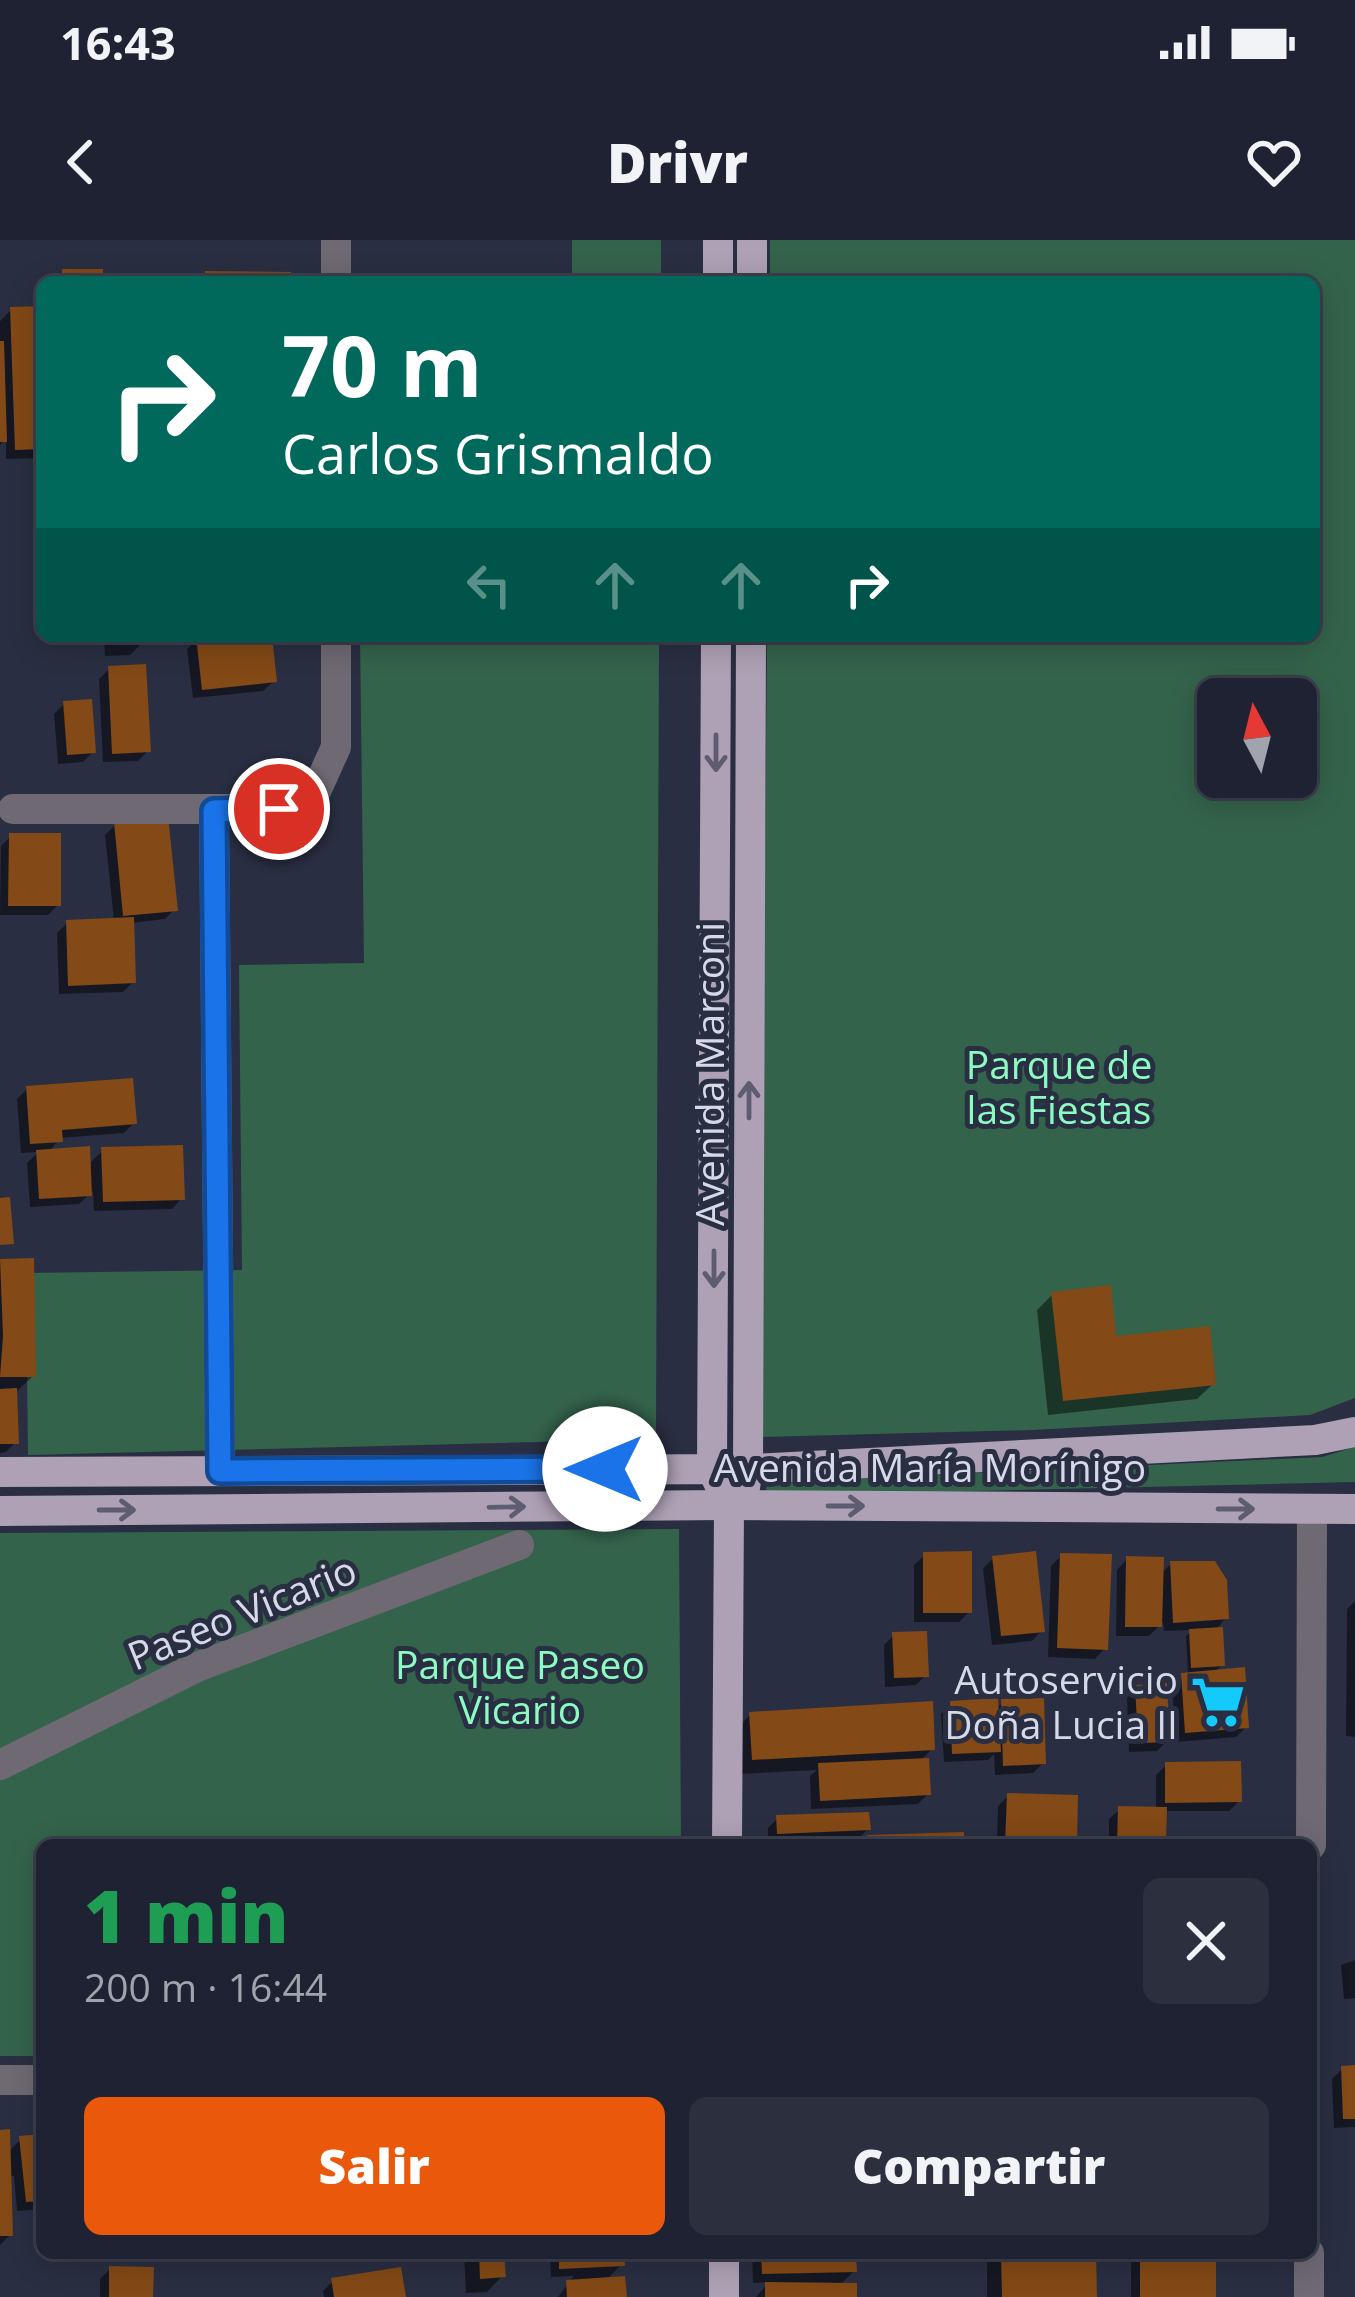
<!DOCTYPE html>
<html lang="es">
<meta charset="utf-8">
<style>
:root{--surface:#1f2232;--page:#2c2f3e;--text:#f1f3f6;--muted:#a1a4ac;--line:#3c3f4d;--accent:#ea580c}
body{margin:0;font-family:"Open Sans",sans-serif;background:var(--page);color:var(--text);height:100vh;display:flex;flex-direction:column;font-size:45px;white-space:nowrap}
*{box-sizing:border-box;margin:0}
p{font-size:39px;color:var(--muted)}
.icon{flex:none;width:66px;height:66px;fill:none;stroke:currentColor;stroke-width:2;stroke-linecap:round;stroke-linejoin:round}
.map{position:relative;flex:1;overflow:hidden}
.sheet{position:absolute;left:36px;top:1599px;width:1281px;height:420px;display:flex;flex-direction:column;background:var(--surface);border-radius:18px;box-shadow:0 6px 30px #0003,0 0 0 3px var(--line)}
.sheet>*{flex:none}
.guide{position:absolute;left:36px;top:36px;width:1284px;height:366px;border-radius:18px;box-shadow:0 6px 30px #0003,0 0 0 3px var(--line);background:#00695c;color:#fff;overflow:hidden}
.needle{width:78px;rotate:353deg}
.controls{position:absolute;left:1197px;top:438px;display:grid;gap:24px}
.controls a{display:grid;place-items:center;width:120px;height:120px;border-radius:18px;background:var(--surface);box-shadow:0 6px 30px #0003,0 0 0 3px var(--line);font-size:60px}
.pin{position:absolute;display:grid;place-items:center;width:102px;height:102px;color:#fff;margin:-51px;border:6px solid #fff;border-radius:50%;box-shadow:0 3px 12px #0007}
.me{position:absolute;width:132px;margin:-66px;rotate:270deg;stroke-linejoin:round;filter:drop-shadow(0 0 9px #0008)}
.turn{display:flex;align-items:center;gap:42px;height:252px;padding:0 48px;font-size:54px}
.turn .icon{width:156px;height:156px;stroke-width:2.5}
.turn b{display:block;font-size:84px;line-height:102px}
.lanes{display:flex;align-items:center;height:114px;padding:0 48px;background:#0003;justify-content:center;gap:60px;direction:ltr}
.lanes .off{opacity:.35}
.round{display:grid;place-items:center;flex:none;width:126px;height:126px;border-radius:18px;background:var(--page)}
.head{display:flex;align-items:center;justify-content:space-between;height:204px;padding:0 48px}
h1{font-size:72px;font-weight:800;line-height:90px;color:#1e9e55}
.primary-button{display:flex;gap:24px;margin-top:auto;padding:24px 48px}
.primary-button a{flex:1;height:138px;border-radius:18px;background:var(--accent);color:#fff;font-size:48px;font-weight:800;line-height:138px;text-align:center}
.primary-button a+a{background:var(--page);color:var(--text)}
.status{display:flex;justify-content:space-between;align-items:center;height:84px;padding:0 60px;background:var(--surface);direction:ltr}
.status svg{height:33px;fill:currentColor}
header{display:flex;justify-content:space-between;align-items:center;height:156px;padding:0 48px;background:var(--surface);font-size:54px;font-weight:800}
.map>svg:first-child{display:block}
</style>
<div class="status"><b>16:43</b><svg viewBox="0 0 49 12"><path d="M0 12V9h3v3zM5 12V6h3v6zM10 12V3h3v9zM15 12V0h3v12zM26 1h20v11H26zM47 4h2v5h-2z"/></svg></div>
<header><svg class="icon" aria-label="back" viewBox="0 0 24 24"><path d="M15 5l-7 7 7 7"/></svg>Drivr<svg class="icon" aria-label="heart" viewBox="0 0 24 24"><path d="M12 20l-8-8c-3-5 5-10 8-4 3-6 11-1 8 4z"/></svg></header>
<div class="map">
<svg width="1355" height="2057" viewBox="0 0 1355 2057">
<rect width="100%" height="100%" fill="#292e42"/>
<g fill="#34634b" fill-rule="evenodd">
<rect x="572" y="0" width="89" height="42"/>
<path d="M770,0h585v1158l-45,17 -278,15 -272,7 7,-801h547v-354h-544zM1218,459h78v78h-78z"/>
<polygon points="360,396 659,396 656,1199 28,1215 26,1033 242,1030 239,725 364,723"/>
<polygon points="1355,1207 1355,1242 767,1256 766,1243 1322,1217"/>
<polygon points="679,1289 681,1605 42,1605 42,1816 0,1816 0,1293"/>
</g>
<g fill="#0007">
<polygon points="42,69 42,218 6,219 6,199 0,205 0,73 0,81 11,70"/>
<polygon points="104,396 140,396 140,405 130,415 105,416"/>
<polygon points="224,396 268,396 274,441 263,451 193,458 187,409 197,399"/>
<polygon points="109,429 148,511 138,521 103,522 99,439"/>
<polygon points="64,464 93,512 83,522 58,524 54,474"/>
<polygon points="115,585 175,669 165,679 131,683 133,742 123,752 59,754 57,693 67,683 114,681 105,595"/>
<polygon points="11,596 58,665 48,675 0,675 1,606"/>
<polygon points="27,849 134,883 124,893 60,898 49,912 88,925 103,910 182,958 172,969 94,971 93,951 79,964 30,967 27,923 38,912 21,913 17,859"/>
<polygon points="31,1021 33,1136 17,1151 16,1202 6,1212 0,1213 0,1022"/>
<polygon points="1053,1054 1113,1099 1213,1144 1197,1159 1048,1175 1037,1070"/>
<polygon points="925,1315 969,1372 959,1382 914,1382 914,1325"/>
<polygon points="1061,1316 1105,1408 1095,1419 1048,1417 1051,1326"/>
<polygon points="993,1318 1042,1390 1032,1401 992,1405 983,1329"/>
<polygon points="1127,1319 1160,1334 1171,1324 1226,1378 1214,1391 1222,1425 1214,1433 1246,1487 1236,1497 1176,1502 1172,1446 1188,1435 1186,1396 1193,1390 1164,1391 1163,1382 1149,1396 1116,1396 1117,1330"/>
<polygon points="1355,1361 1355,1497 1346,1496 1347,1369"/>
<polygon points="894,1395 926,1435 916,1445 885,1447 884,1405"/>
<polygon points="1137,1448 1167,1501 1157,1511 1129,1512 1127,1458"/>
<polygon points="1003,1462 1043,1523 1033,1533 995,1535 994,1514 988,1520 944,1522 941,1474 951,1464 996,1469"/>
<polygon points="750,1475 932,1509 920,1521 928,1554 918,1564 811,1569 810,1536 817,1530 737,1534 735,1490"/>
<polygon points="1166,1525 1239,1561 1229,1571 1164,1571 1163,1605 1109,1605 1109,1579 1120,1569 1156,1570 1156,1535"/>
<polygon points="1008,1556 1074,1605 972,1605 997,1602 998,1566"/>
<polygon points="778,1578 868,1589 858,1599 847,1600 847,1605 756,1605 768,1604 768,1588"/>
<polygon points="1355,1720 1355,1758 1344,1759 1341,1725"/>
<polygon points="1355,1828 1355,1887 1334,1888 1332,1839 1342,1829"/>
<polygon points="0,1893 8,1912 21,1899 42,1897 42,1969 17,1971 14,1936 9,1936 10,1995 0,2005"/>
<polygon points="464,2013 501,2013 502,2036 487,2052 466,2053"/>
<polygon points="550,2013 621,2013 621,2025 606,2040 624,2057 558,2057 574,2036 551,2037"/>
<polygon points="752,2013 831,2013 854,2031 839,2046 854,2057 756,2057 769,2042 753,2043"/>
<polygon points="987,2013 1093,2013 1094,2057 987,2057"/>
<polygon points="1131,2013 1178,2013 1213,2057 1131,2057"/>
<polygon points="110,2029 150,2057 100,2057 100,2039"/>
<polygon points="333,2041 402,2057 324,2057 323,2051"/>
</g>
<g fill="#834916">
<rect x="62" y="29" width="41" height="13"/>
<polygon points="205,31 291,32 291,42 205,42"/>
<polygon points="42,66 42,209 15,210 10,67"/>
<polygon points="0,101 4,101 7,202 0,202"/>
<polygon points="196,396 272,396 277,442 202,450"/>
<polygon points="146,424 151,512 112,514 108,426"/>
<polygon points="92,459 96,513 67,515 63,461"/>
<polygon points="168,576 178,671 123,676 114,582"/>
<polygon points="9,593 61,593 61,666 8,666"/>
<polygon points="134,677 136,743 68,746 66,680"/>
<polygon points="133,838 137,884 62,890 63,902 30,904 26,846"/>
<polygon points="183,905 185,960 103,962 101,907"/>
<polygon points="90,906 92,956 39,959 36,910"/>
<polygon points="10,957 14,1004 0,1005 0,958"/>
<polygon points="34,1018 36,1137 0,1137 3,1096 0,1019"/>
<polygon points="1111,1045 1116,1096 1210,1086 1216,1145 1063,1161 1051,1052"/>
<polygon points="17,1148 19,1204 0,1204 0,1149"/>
<polygon points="972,1311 972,1373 923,1373 923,1312"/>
<polygon points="1036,1311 1045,1392 1001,1396 992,1316"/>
<polygon points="1060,1313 1112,1314 1108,1410 1057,1408"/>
<polygon points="1126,1316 1164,1317 1162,1387 1125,1387"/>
<polygon points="1170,1321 1215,1321 1227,1340 1229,1379 1173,1383"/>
<polygon points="1223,1387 1225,1426 1191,1428 1189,1389"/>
<polygon points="927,1391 929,1437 894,1438 892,1392"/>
<polygon points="1245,1427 1249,1488 1185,1493 1181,1433"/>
<polygon points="1167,1443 1170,1502 1138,1503 1135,1445"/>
<polygon points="998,1458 1001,1512 952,1514 950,1461"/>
<polygon points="1044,1458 1046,1524 1003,1526 1001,1459"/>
<polygon points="933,1461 935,1510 752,1520 749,1472"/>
<polygon points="929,1518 931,1555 820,1561 818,1523"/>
<polygon points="1241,1521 1242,1562 1165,1563 1165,1522"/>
<polygon points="1007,1553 1078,1555 1077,1605 1005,1605"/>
<polygon points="1118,1566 1167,1567 1166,1605 1117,1605"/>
<polygon points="869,1572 871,1590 777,1594 776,1575"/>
<polygon points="964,1592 964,1605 867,1605 867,1595"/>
<polygon points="850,1599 850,1605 771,1605 771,1601"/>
<polygon points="1355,1825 1355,1879 1343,1879 1341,1826"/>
<polygon points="10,1889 13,1996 0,1996 0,1890"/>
<polygon points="42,1894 42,1961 26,1962 19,1896"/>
<polygon points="479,2013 504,2013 506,2037 480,2039"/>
<polygon points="559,2013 624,2013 625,2026 559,2029"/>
<polygon points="761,2013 856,2013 857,2032 762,2034"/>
<polygon points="1001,2013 1096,2013 1097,2057 1002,2057"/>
<rect x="1140" y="2013" width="76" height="44"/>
<polygon points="109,2026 154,2027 153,2057 109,2057"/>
<polygon points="401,2027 406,2057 334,2057 331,2038"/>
<polygon points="625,2036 627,2057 567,2057 566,2040"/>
<polygon points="765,2042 857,2043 857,2057 765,2057"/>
</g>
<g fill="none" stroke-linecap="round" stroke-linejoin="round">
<g stroke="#6f6973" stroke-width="30">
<polyline points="336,42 336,0"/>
<polyline points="13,569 279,569 317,549 336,507 336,396"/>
<polyline points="214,571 220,1231"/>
<polyline points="0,1525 197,1427 519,1305"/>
<polyline points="1311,1605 1312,1270"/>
<polyline points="0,1840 42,1840"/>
<polyline points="1309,2057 1309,2013"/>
</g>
<g stroke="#aea1b5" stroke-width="30">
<polyline points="718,42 718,0"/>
<polyline points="752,42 752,0"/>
<polyline points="716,396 712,1229 729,1265 727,1605"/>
<polyline points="0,1232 751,1229 1315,1200 1355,1192"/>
<polyline points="745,1247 748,1229 751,396"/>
<polyline points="0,1271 729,1265 1355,1269"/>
<polyline points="724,2057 724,2013"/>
</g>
</g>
<defs><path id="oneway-shaft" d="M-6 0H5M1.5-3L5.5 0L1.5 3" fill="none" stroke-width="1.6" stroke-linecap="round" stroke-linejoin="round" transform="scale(3)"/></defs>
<g stroke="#5e5c70">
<use href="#oneway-shaft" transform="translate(716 513) rotate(90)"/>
<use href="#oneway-shaft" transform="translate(749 860) rotate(-90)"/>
<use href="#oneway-shaft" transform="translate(714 1029) rotate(90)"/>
<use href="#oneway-shaft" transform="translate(846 1266)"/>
<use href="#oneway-shaft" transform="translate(507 1267) rotate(-1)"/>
<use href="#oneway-shaft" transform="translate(1236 1269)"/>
<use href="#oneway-shaft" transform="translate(117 1270)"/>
</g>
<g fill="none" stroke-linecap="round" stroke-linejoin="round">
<defs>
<polyline id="route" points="279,569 214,571 220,1231 605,1229"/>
</defs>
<use href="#route" stroke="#114b97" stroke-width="30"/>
<use href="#route" stroke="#1a73e8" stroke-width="21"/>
</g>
<defs>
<symbol id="supermarket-bare" viewBox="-9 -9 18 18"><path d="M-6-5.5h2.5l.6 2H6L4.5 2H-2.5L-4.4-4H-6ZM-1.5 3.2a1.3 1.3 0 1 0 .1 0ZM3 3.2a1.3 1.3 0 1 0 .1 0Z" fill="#13cafb" stroke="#292e42" stroke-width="2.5" paint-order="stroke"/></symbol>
</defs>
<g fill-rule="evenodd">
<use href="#supermarket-bare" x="1180" y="1424" width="76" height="76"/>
</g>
<g text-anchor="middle" stroke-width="10" stroke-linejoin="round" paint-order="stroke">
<g font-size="39" fill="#8cfbc2" stroke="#292e42">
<text x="1059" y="839">Parque de<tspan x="1059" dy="45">las Fiestas</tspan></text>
<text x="520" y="1439">Parque Paseo<tspan x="520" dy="45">Vicario</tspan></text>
</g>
<g font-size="39" fill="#d6d9e7" stroke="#292e42">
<text transform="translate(710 834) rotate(-90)" y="14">Avenida Marconi</text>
<text x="930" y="1242">Avenida María Morínigo</text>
<text transform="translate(242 1373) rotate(-22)" y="14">Paseo Vicario</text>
</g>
<g font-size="39" fill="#d6d9e7" stroke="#292e42" text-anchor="end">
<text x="1178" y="1454">Autoservicio<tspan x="1178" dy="45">Doña Lucia II</tspan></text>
</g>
</g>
</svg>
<div class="controls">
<a><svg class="needle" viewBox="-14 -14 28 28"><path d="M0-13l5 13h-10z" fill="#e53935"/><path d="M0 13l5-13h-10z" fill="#a1a4ac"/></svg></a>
</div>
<div class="pin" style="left:279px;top:569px;background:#d93025"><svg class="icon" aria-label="arrive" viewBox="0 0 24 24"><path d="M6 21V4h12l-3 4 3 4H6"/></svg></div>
<svg class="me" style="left:605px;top:1229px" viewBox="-20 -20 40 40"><circle r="19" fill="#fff"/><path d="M0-13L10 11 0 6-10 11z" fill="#1a73e8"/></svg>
<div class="guide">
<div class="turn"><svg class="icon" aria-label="right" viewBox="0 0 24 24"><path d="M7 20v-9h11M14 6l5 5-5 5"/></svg><div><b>70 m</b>Carlos Grismaldo</div></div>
<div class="lanes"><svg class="icon off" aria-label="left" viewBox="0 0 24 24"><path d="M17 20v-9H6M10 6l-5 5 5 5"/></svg><svg class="icon off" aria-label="ahead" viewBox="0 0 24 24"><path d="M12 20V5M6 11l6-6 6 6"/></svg><svg class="icon off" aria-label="ahead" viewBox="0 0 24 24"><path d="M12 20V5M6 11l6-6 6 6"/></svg><svg class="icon" aria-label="right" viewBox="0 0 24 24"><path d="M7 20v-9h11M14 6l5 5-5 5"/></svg></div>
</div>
<section class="sheet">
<div class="head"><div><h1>1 min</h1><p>200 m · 16:44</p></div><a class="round"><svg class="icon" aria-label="close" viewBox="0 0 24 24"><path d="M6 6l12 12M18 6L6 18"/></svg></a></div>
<div class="primary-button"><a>Salir</a><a>Compartir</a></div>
</section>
</div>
